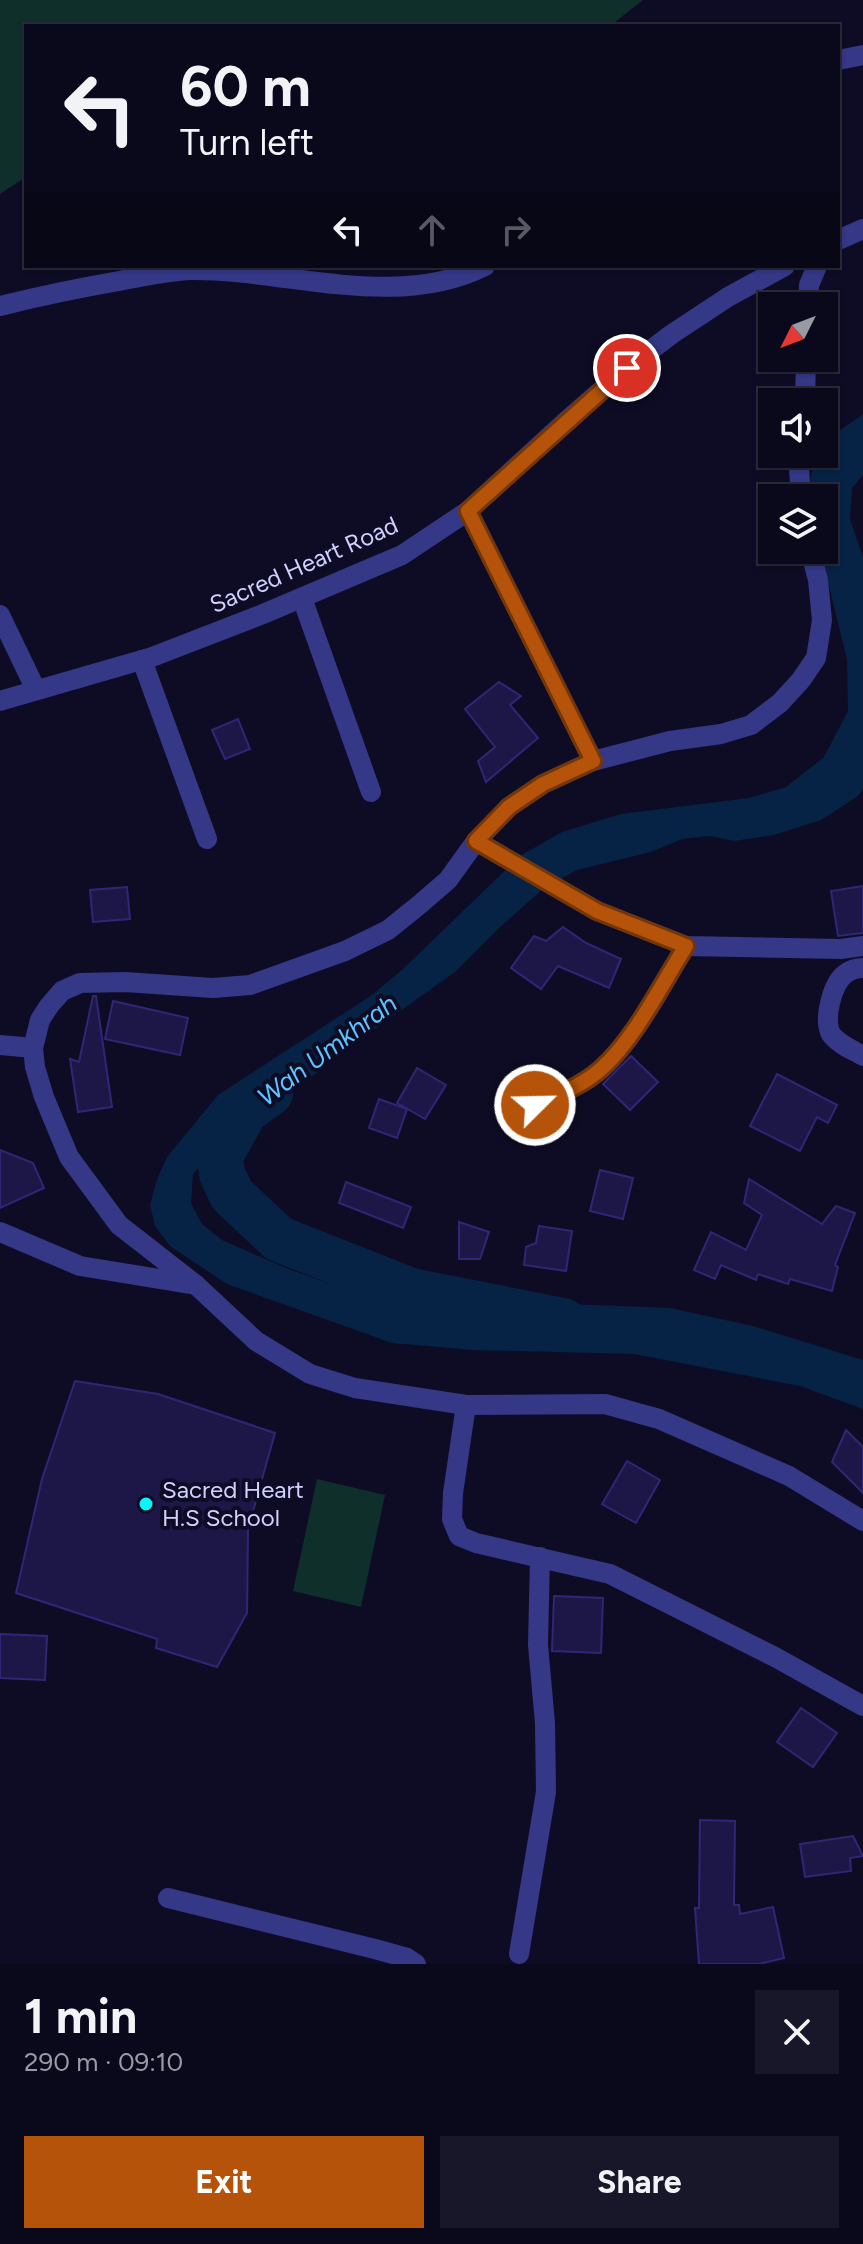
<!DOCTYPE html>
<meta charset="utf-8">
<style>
:root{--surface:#0a091c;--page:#181729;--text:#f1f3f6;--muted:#999aa3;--line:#2a2a3b;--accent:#b45309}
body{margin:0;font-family:Figtree,sans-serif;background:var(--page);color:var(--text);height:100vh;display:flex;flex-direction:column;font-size:30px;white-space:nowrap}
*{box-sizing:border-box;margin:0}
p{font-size:26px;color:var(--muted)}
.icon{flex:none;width:44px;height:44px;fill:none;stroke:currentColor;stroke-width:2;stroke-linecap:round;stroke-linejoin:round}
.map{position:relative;height:1964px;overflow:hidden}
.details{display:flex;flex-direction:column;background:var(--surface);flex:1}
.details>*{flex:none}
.banner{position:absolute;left:24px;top:24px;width:816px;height:244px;border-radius:0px;box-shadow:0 2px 6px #0004,0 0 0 2px var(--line);background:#0a091c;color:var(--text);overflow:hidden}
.needle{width:52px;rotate:228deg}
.fabs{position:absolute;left:758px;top:292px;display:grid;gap:16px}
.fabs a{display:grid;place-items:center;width:80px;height:80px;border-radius:0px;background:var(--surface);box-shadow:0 2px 6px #0004,0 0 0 2px var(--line);font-size:40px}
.pin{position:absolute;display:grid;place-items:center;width:68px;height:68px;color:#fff;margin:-34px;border:4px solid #fff;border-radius:50%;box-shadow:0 2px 8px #0007}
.me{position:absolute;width:88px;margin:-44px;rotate:67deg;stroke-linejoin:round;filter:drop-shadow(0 0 6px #0008)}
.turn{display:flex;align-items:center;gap:28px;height:168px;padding:0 24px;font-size:36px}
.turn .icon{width:104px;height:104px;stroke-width:2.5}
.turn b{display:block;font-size:56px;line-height:68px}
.lanes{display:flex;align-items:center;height:76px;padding:0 24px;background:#0003;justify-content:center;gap:40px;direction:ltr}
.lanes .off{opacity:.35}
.round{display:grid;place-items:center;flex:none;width:84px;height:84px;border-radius:0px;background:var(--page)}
.overview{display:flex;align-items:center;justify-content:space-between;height:136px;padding:0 24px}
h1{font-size:48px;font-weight:700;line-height:60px}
.cta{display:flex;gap:16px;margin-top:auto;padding:16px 24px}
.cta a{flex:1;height:92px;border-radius:0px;background:var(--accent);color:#fff;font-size:32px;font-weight:700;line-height:92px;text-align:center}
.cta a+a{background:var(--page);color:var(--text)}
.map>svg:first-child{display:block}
</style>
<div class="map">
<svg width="863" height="1964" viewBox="0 0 863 1964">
<rect width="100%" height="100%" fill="#0e0c25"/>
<g fill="#0f2f2b">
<polygon points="0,0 643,0 610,26 26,26 26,177 0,194"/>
<polygon points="317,1479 385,1495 361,1607 293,1591"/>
</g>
<polygon fill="#062244" points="863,414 863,475 852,488 850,519 863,557 863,789 858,796 821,820 774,835 734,841 710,836 682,839 651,852 577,870 544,888 500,927 455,972 343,1052 207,1158 193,1174 191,1203 202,1224 222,1240 286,1268 396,1307 506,1309 570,1304 670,1308 753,1326 863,1360 863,1409 800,1386 634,1354 473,1350 392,1343 227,1284 170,1246 155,1226 150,1205 156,1182 167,1157 218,1095 372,995 403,969 520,856 562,832 621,814 749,798 786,787 824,757 848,711 847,659 820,550 824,550 824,498 809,498 811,475 817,454 824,454 824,445 832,436"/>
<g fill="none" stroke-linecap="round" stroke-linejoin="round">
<polyline stroke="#062244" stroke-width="46" points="270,1093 245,1111 220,1156 222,1174 232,1195 279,1239 411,1291 563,1321"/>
</g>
<g fill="#1c1747" stroke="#2f2775" stroke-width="2">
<polygon points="499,682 521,696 510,705 538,738 486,782 478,761 495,747 465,709"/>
<polygon points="238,719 250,749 225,759 212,730"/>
<polygon points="863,886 863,933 838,936 831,891"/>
<polygon points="127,887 130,919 93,922 90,890"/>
<polygon points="563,927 586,943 621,959 609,988 558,966 541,989 511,968 534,936 546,941"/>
<polygon points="93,996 96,996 112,1107 78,1112 70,1059 79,1062"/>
<polygon points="113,1001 188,1018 180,1055 105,1039"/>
<polygon points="631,1056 658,1082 630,1110 603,1084"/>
<polygon points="417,1068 446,1085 425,1119 397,1103"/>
<polygon points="777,1074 837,1105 828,1123 817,1117 800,1151 750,1126"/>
<polygon points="379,1099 407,1109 397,1138 369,1128"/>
<polygon points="0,1150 33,1163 44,1188 0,1208"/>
<polygon points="600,1170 633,1178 623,1219 590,1211"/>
<polygon points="749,1179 822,1224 836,1206 855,1213 835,1265 838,1267 832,1291 790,1279 788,1284 758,1274 756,1280 721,1265 715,1279 694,1270 711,1232 746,1250 762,1215 744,1203"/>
<polygon points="346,1182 411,1207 403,1228 339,1203"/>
<polygon points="459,1222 489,1232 480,1259 459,1259"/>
<polygon points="539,1226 572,1231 566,1271 524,1265 526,1247 536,1243"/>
<polygon points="75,1381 158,1394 275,1433 248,1529 247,1613 217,1667 156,1648 157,1639 16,1593 42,1479"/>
<polygon points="846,1430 863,1447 863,1493 832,1462"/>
<polygon points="627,1461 660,1480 636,1523 602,1504"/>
<polygon points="554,1596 603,1598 601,1653 552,1651"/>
<polygon points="0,1634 47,1636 45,1680 0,1678"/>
<polygon points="801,1708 837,1733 813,1767 777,1742"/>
<polygon points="700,1820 735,1821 734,1905 739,1905 740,1914 773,1907 784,1958 759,1964 699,1964 695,1908 699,1908"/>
<polygon points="853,1836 863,1856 850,1858 851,1871 805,1877 800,1844"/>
</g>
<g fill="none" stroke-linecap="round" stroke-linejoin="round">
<g stroke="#343887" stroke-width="20">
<polyline points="838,60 863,55"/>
<path d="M0,306c40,-10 79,-18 119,-25 25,-5 47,-10 72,-11 95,-1 204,41 294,-4"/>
<polyline points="468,511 593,761"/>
<polyline points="302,598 371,792"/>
<polyline points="0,615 36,690"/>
<polyline points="142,660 207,839"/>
<polyline points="476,841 597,911 686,946 841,949 863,946"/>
<path d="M863,968c-6,0 -13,2 -18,6 -13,10 -22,46 -14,60 7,10 22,16 32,22"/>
<polyline points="0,1045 33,1048"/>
<path d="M535,1105c22,-10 47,-19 66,-36 33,-28 61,-85 85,-123"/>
<polyline points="0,1232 80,1266 196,1285"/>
<polyline points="466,1405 453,1493 452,1519 459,1536 476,1543 610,1574 775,1657 863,1706"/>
<polyline points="168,1898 375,1949 407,1958 416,1964"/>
<polyline points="519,1954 546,1792 545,1723 538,1645 540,1557"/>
</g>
<g stroke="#343887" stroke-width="20">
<polyline points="838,240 863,229"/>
<polyline points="808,306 809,285 817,266"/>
<polyline points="805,402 806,358"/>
<polyline points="798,454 801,498"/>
<polyline points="810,550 818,580 822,620 816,658 801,680 780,703 751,725 721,734 670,741 593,761 543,784 509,807 476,841 448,880 419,905 388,930 345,951 250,985 213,988 125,982 80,983 62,991 49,1006 40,1020 33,1048 35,1067 44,1097 69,1157 119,1225 196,1285 256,1341 310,1374 355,1388 466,1405 605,1404 659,1419 789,1476 863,1521"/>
<polyline points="0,701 152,657 263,614 402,555 468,511 565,422 627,368 672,334 728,297 785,266"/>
</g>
</g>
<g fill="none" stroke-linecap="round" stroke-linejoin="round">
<defs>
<path id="route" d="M535,1105c22,-10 47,-19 66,-36 33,-29 61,-85 85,-123l-89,-35 -121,-70 33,-34 34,-23 50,-23 -125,-250 159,-143"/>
</defs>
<use href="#route" stroke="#753606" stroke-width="20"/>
<use href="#route" stroke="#b45309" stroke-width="14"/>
</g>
<circle fill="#00f9fb" stroke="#0e0c25" stroke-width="3" cx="146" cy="1504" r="8"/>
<g text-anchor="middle" stroke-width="8" stroke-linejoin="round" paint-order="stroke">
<g font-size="24" fill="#d1d0ff" stroke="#0e0c25">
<text transform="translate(304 565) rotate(-24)" y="8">Sacred Heart Road</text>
</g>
<g font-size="24" fill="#d1d0ff" stroke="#0e0c25" text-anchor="start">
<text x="162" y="1498">Sacred Heart<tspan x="162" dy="28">H.S School</tspan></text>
</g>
<g font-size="26" font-style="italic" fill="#5ec3ff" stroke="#0e0c25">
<text transform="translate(327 1050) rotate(-37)" y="9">Wah Umkhrah</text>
</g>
</g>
</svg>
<div class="fabs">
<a><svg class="needle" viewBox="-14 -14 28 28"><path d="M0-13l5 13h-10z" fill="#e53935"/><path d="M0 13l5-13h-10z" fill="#999aa3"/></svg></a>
<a><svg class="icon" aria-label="sound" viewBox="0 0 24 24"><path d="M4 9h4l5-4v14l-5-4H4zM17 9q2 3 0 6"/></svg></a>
<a><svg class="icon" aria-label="layers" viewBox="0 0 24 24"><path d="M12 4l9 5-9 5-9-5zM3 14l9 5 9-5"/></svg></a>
</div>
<div class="pin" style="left:627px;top:368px;background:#d93025"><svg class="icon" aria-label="arrive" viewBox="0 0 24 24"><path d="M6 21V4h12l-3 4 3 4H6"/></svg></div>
<svg class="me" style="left:535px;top:1105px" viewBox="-20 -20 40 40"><circle r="17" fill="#b45309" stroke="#fff" stroke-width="3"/><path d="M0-11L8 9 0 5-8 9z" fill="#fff"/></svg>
<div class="banner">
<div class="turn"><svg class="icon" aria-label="left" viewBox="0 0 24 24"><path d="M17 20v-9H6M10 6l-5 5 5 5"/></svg><div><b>60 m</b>Turn left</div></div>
<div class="lanes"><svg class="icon" aria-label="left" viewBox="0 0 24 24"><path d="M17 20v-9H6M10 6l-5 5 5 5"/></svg><svg class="icon off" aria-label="ahead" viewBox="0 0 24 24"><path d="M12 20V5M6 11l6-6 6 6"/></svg><svg class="icon off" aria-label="right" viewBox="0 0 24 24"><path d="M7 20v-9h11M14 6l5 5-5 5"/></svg></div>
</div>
</div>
<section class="details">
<div class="overview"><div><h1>1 min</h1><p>290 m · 09:10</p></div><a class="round"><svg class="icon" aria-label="close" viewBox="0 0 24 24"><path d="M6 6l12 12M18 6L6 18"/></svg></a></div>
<div class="cta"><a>Exit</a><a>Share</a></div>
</section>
